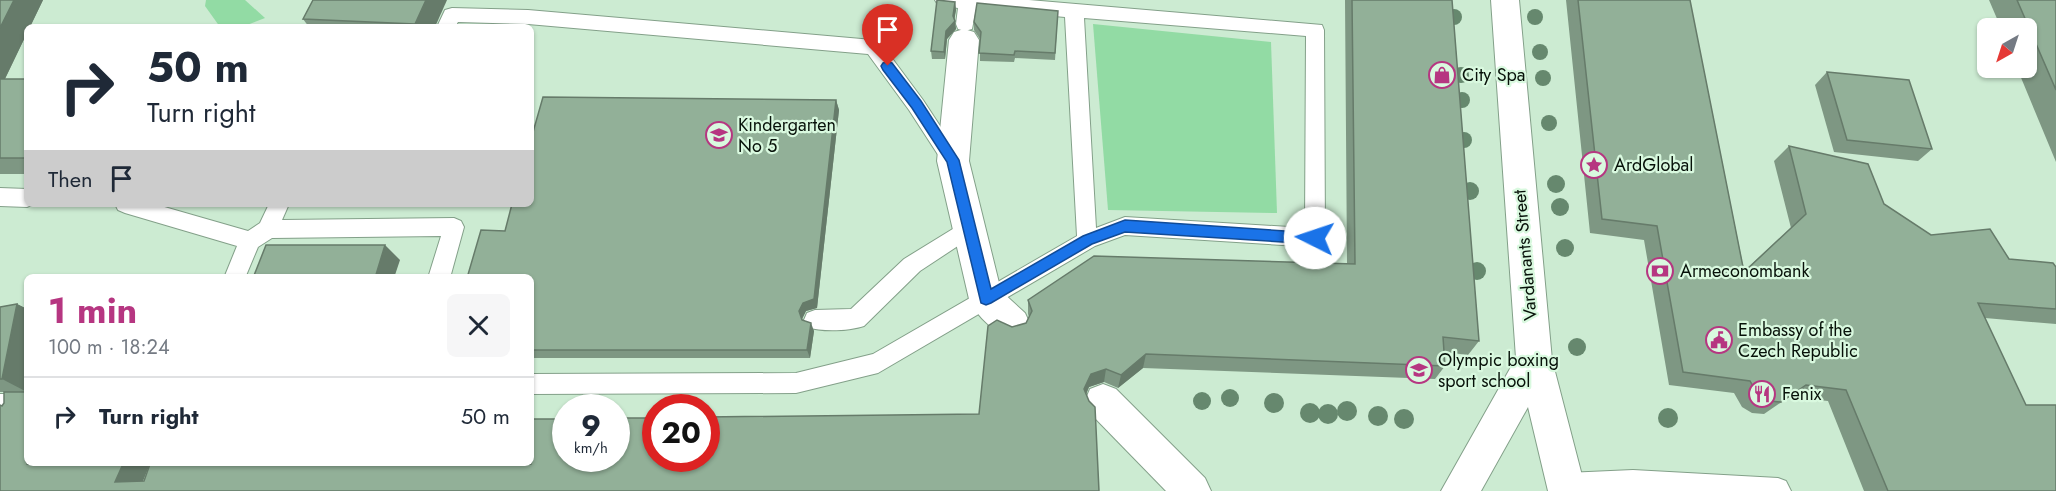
<!DOCTYPE html>
<meta charset="utf-8">
<style>
:root{--surface:#fff;--page:#f6f6f7;--text:#1f2937;--muted:#747a83;--line:#e0e1e3;--accent:#b63681}
body{margin:0;font-family:Jost,sans-serif;background:var(--page);color:var(--text);height:100vh;display:flex;flex-direction:column;font-size:22px;white-space:nowrap}
*{box-sizing:border-box;margin:0}
p{font-size:20px;color:var(--muted)}
.icon{flex:none;width:33px;height:33px;fill:none;stroke:currentColor;stroke-width:2;stroke-linecap:round;stroke-linejoin:round}
.map{position:relative;flex:1;overflow:hidden}
.panel{position:absolute;left:24px;top:274px;width:510px;height:192px;display:flex;flex-direction:column;background:var(--surface);border-radius:9px;box-shadow:0 2px 4px #0004}
.panel>*{flex:none}
.top-card{position:absolute;left:24px;top:24px;width:510px;height:183px;border-radius:9px;box-shadow:0 2px 4px #0004;background:#fff;color:var(--text);overflow:hidden}
.needle{width:39px;rotate:219deg}
.fabs{position:absolute;left:1977px;top:18px;display:grid;gap:12px}
.fabs a{display:grid;place-items:center;width:60px;height:60px;border-radius:9px;background:var(--surface);box-shadow:0 2px 4px #0004;font-size:30px}
.speed{position:absolute;left:552px;top:394px;display:flex;gap:12px;font-size:30px;font-weight:700;text-align:center}
.speed>*{display:grid;place-content:center;width:78px;height:78px;border-radius:50%;background:var(--surface);box-shadow:0 2px 4px #0004;line-height:1}
.speed small{font-size:15px;font-weight:400}
.speed .limit{border:9px solid #d22;background:#fff;color:#111}
.pin{position:absolute;display:grid;place-items:center;width:51px;height:51px;color:#fff;margin:-62px -26px;border-radius:50% 50% 50% 0;rotate:-45deg;box-shadow:0 0 6px #0007}
.pin .icon{rotate:45deg}
.me{position:absolute;width:66px;margin:-33px;rotate:274deg;stroke-linejoin:round;filter:drop-shadow(0 0 4px #0008)}
.turn{display:flex;align-items:center;gap:21px;height:126px;padding:0 24px;font-size:27px}
.turn .icon{width:78px;height:78px;stroke-width:2.5}
.turn b{display:block;font-size:42px;line-height:51px}
.then{display:flex;align-items:center;height:57px;padding:0 24px;background:#0003;gap:12px;font-size:22px}
.round{display:grid;place-items:center;flex:none;width:63px;height:63px;border-radius:9px;background:var(--page)}
.head{display:flex;align-items:center;justify-content:space-between;height:102px;padding:0 24px}
h1{font-size:36px;font-weight:700;line-height:45px;color:var(--accent)}
ul{padding:0;list-style:none}
li{display:flex;align-items:center;gap:18px;height:78px;padding:0 24px;border-top:2px solid var(--line)}
li div{flex:1}
li b{display:block;font-size:22px}
li em{font-style:normal}
.map>svg:first-child{display:block}
</style>
<div class="map">
<svg width="2056" height="491" viewBox="0 0 2056 491">
<rect width="100%" height="100%" fill="#ccebd2"/>
<g fill="#92dba4">
<polygon points="206,0 245,0 265,18 242,27 220,27 205,6"/>
<polygon points="1093,24 1271,42 1277,213 1108,210"/>
</g>
<g fill="none" stroke-linecap="round" stroke-linejoin="round">
<defs>
<g id="service">
<path d="M935,0h94l293,25 2,5 1,208 -3,6 -7,3 -190,-12 -30,11 -217,127 -82,20 -265,1v-20l265,-1 77,-19 204,-118 -12,-219 -89,-8 -4,20 -7,2 -7,-2 -2,-5 2,-16 -20,-3zM1084,18l222,18 -1,192 -180,-11 -29,11z"/>
<polygon points="452,8 528,10 873,40 880,42 923,100 963,161 960,167 953,169 946,167 909,110 868,54 528,24 458,22 455,27 437,27 445,10"/>
<polygon points="0,188 27,189 27,204 34,204 27,207 0,206"/>
<polygon points="115,204 154,204 248,231 260,223 269,204 289,204 282,220 454,218 461,221 464,227 450,278 428,278 441,236 272,238 258,247 245,278 224,278 237,246 125,213 118,210"/>
<path d="M969,219l7,3 3,6 -3,6 -56,37 -56,55c-15,5 -42,6 -57,1l-3,-7 3,-7 8,-3 36,-1 53,-50z"/>
<rect x="0" y="394" width="27" height="22"/>
<polygon points="1633,470 1778,478 1786,481 1791,491 1557,491 1554,484 1558,476 1566,473"/>
</g>
<g id="minor">
<path d="M964,29l10,3 5,8 -10,121 32,130 24,22 5,11 -5,11 -12,4c-18,-6 -36,-22 -44,-40l-32,-138 12,-121 5,-8z"/>
<polygon points="1103,384 1116,389 1205,478 1211,491 1166,491 1090,413 1085,401 1090,389"/>
</g>
<polygon id="tertiary" points="1491,0 1519,0 1552,360 1586,491 1548,491 1528,407 1481,491 1441,491 1516,358"/>
</defs>
<use href="#service" stroke="#83a089" stroke-width="2"/>
<use href="#minor" stroke="#83a089" stroke-width="2"/>
<use href="#tertiary" stroke="#83a089" stroke-width="2"/>
<use href="#service" fill="#fff" fill-rule="evenodd"/>
<use href="#minor" fill="#fff" fill-rule="evenodd"/>
<use href="#tertiary" fill="#fff" fill-rule="evenodd"/>
</g>
<g fill="#66886e">
<circle cx="1454" cy="17" r="8"/>
<circle cx="1535" cy="17" r="8"/>
<circle cx="1540" cy="52" r="8"/>
<circle cx="1461" cy="75" r="8"/>
<circle cx="1543" cy="78" r="8"/>
<circle cx="1462" cy="100" r="8"/>
<circle cx="1549" cy="123" r="8"/>
<circle cx="1464" cy="140" r="8"/>
<circle cx="1556" cy="184" r="9"/>
<circle cx="1470" cy="191" r="9"/>
<circle cx="1560" cy="207" r="9"/>
<circle cx="1565" cy="248" r="9"/>
<circle cx="1477" cy="271" r="9"/>
<circle cx="1577" cy="347" r="9"/>
<circle cx="1230" cy="398" r="9"/>
<circle cx="1202" cy="401" r="9"/>
<circle cx="1274" cy="403" r="10"/>
<circle cx="1347" cy="411" r="10"/>
<circle cx="1310" cy="413" r="10"/>
<circle cx="1328" cy="414" r="10"/>
<circle cx="1378" cy="416" r="10"/>
<circle cx="1668" cy="418" r="10"/>
<circle cx="1404" cy="419" r="10"/>
</g>
<g fill="#7e9783">
<polygon points="0,0 43,0 30,27 27,27 27,33 5,79 27,79 27,174 0,174"/>
<polygon points="313,0 435,27 309,27 303,19"/>
<polygon points="1345,0 1452,0 1479,341 1468,355 1444,352 1445,366 1435,379 1143,368 1118,388 1104,382 1089,387 1086,394 1099,491 0,491 2,406 4,403 4,392 0,392 0,307 17,304 27,309 27,392 143,481 979,414 1012,327 1026,323 1029,317 1028,314 1028,300 1347,264"/>
<polygon points="1566,0 1690,0 1744,271 1791,228 1774,161 1789,146 1884,204 1931,235 2009,259 2056,267 2056,324 1985,318 2056,491 1864,491 1828,401 1789,397 1764,414 1752,413 1742,407 1734,393 1669,385 1644,240 1590,233"/>
<polygon points="1989,0 2056,0 2056,162 2017,68 2026,68 2026,28 2001,28"/>
<polygon points="955,2 956,10 954,19 956,29 947,39 945,59 932,59 931,51"/>
<polygon points="1058,11 1055,60 1015,58 1014,62 980,61 980,39 974,30 974,22"/>
<polygon points="1827,72 1932,149 1918,161 1834,152 1815,85"/>
<polygon points="836,100 839,110 817,308 806,311 802,319 814,331 810,358 531,358 531,278 505,231"/>
</g>
<g fill="#667b6a">
<polygon points="14,0 43,0 30,27 27,27 27,33 0,89 0,28"/>
<polygon points="426,0 447,0 435,27 417,27 415,24"/>
<polygon points="955,2 956,10 954,22 955,21 956,29 947,39 945,59 944,52 946,31 953,16"/>
<polygon points="836,100 839,110 817,308 806,311 802,319 799,311"/>
<polygon points="385,245 400,260 394,278 375,278"/>
<polygon points="17,304 27,309 27,392 2,379"/>
<polygon points="811,323 814,331 810,358 807,350"/>
<polygon points="1146,354 1143,368 1118,388 1121,375"/>
<polygon points="1106,369 1104,382 1089,387 1083,402 1084,389 1091,374"/>
<polygon points="123,464 150,464 139,491 115,482"/>
</g>
<g fill="#92b098" stroke="#667b6a" stroke-width="1.5">
<polygon points="0,0 14,0 0,28"/>
<polygon points="313,0 426,0 415,24 303,19"/>
<polygon points="937,0 955,2 953,16 955,21 946,31 944,52 931,51"/>
<polygon points="1352,0 1452,0 1479,341 1443,337 1445,366 1146,354 1121,375 1106,369 1091,374 1084,389 1089,401 1095,407 1099,491 0,491 0,405 2,406 4,403 4,392 27,392 27,464 123,464 115,482 144,481 150,464 531,464 531,419 566,419 566,459 616,459 616,418 656,418 656,459 706,459 706,417 979,414 988,326 997,320 1012,327 1026,323 1032,311 1028,300 1094,256 1355,264"/>
<polygon points="1578,0 1690,0 1744,272 1806,214 1789,146 1868,164 1884,204 1931,235 1990,229 2009,259 2053,263 2056,267 2056,309 1978,303 2026,405 2056,405 2056,491 1888,491 1846,390 1806,385 1781,402 1769,401 1758,395 1750,381 1683,372 1657,226 1602,219"/>
<polygon points="2017,0 2056,0 2056,90"/>
<polygon points="977,3 1058,11 1055,53 1015,51 1014,55 979,53 981,32 974,22"/>
<polygon points="1827,72 1909,80 1932,149 1847,140"/>
<rect x="0" y="79" width="27" height="79"/>
<polygon points="543,97 836,100 814,299 803,303 799,311 802,320 811,323 807,350 531,350 531,278 467,278 481,230 505,231 512,204 531,204 531,139"/>
<polygon points="266,245 385,245 375,278 253,278"/>
<polygon points="17,304 2,379 0,379 0,307"/>
</g>
<polygon fill="#1a73e8" stroke="#114b97" stroke-width="1.5" points="888,62 892,63 921,101 959,160 991,289 1083,236 1125,220 1315,233 1320,234 1322,238 1320,242 1315,244 1125,232 1092,244 991,303 986,305 981,303 947,162 912,108 883,70 881,66 883,63"/>
<defs>
<symbol id="shop-ring" viewBox="-11 -11 22 22"><circle r="9.5" fill="#d9f9df" stroke="#b63681" stroke-width="1.5"/><path d="M-5-2.5h2.3a2.7 3.5 0 0 1 5.4 0H5L5.5 6h-11ZM-1.5-2.5h3a1.5 2.3 0 0 0-3 0Z" fill="#b63681"/></symbol>
<symbol id="school-ring" viewBox="-11 -11 22 22"><circle r="9.5" fill="#d9f9df" stroke="#b63681" stroke-width="1.5"/><path d="M0-5L7-2L0 1L-7-2ZM-4 1L0 2.5L4 1V4Q0 6-4 4Z" fill="#b63681"/></symbol>
<symbol id="sight-ring" viewBox="-11 -11 22 22"><circle r="9.5" fill="#d9f9df" stroke="#b63681" stroke-width="1.5"/><path d="M0-6L1.8-2.2L6-1.7L2.9 1.2L3.7 5.4L0 3.3L-3.7 5.4L-2.9 1.2L-6-1.7L-1.8-2.2Z" fill="#b63681"/></symbol>
<symbol id="bank-ring" viewBox="-11 -11 22 22"><circle r="9.5" fill="#d9f9df" stroke="#b63681" stroke-width="1.5"/><path d="M-6-4H6V4H-6ZM0-2.3a2.3 2.3 0 1 0 0 4.6a2.3 2.3 0 1 0 0-4.6Z" fill="#b63681"/></symbol>
<symbol id="civic-ring" viewBox="-11 -11 22 22"><circle r="9.5" fill="#d9f9df" stroke="#b63681" stroke-width="1.5"/><path d="M-.6-6.5H3V-4.5H.6V-3L4-1V1h2V6H-6V1h2V-1L-.6-3ZM-1.2 2.5V6h2.4V2.5Z" fill="#b63681"/></symbol>
<symbol id="restaurant-ring" viewBox="-11 -11 22 22"><circle r="9.5" fill="#d9f9df" stroke="#b63681" stroke-width="1.5"/><path d="M-5-6h1v4h1v-4h1v4h1v-4h1v5L-1.5 .5V6h-2V.5L-5-1ZM5-6V6H3V1.5H1.5Q1.5-4 5-6Z" fill="#b63681"/></symbol>
</defs>
<g fill-rule="evenodd">
<use href="#shop-ring" x="1427" y="60" width="30" height="30"/>
<use href="#school-ring" x="704" y="120" width="30" height="30"/>
<use href="#sight-ring" x="1579" y="150" width="30" height="30"/>
<use href="#bank-ring" x="1645" y="256" width="30" height="30"/>
<use href="#civic-ring" x="1704" y="325" width="30" height="30"/>
<use href="#school-ring" x="1404" y="355" width="30" height="30"/>
<use href="#restaurant-ring" x="1747" y="379" width="30" height="30"/>
</g>
<g text-anchor="middle" stroke-width="4.5" stroke-linejoin="round" paint-order="stroke">
<g font-size="18" fill="#071109" stroke="#d9f9df" text-anchor="start">
<text x="1462" y="81">City Spa</text>
<text x="738" y="131">Kindergarten<tspan x="738" dy="21">No 5</tspan></text>
<text x="1614" y="171">ArdGlobal</text>
<text x="1680" y="277">Armeconombank</text>
<text x="1738" y="336">Embassy of the<tspan x="1738" dy="21">Czech Republic</tspan></text>
<text x="1438" y="366">Olympic boxing<tspan x="1438" dy="21">sport school</tspan></text>
<text x="1782" y="400">Fenix</text>
</g>
<g font-size="18" fill="#071109" stroke="#d9f9df">
<text transform="translate(1525 255) rotate(-95)" y="6">Vardanants Street</text>
</g>
</g>
</svg>
<div class="fabs">
<a><svg class="needle" viewBox="-14 -14 28 28"><path d="M0-13l5 13h-10z" fill="#e53935"/><path d="M0 13l5-13h-10z" fill="#747a83"/></svg></a>
</div>
<div class="speed"><div>9<small>km/h</small></div><div class="limit">20</div></div>
<div class="pin" style="left:888px;top:66px;background:#d93025"><svg class="icon" aria-label="arrive" viewBox="0 0 24 24"><path d="M6 21V4h12l-3 4 3 4H6"/></svg></div>
<svg class="me" style="left:1315px;top:238px" viewBox="-20 -20 40 40"><circle r="19" fill="#fff"/><path d="M0-13L10 11 0 6-10 11z" fill="#1a73e8"/></svg>
<div class="top-card">
<div class="turn"><svg class="icon" aria-label="right" viewBox="0 0 24 24"><path d="M7 20v-9h11M14 6l5 5-5 5"/></svg><div><b>50 m</b>Turn right</div></div>
<div class="then">Then<svg class="icon" aria-label="arrive" viewBox="0 0 24 24"><path d="M6 21V4h12l-3 4 3 4H6"/></svg></div>
</div>
<section class="panel">
<div class="head"><div><h1>1 min</h1><p>100 m · 18:24</p></div><a class="round"><svg class="icon" aria-label="close" viewBox="0 0 24 24"><path d="M6 6l12 12M18 6L6 18"/></svg></a></div>
<ul>
<li><svg class="icon" aria-label="right" viewBox="0 0 24 24"><path d="M7 20v-9h11M14 6l5 5-5 5"/></svg><div><b>Turn right</b></div><em>50 m</em></li>
</ul>
</section>
</div>
